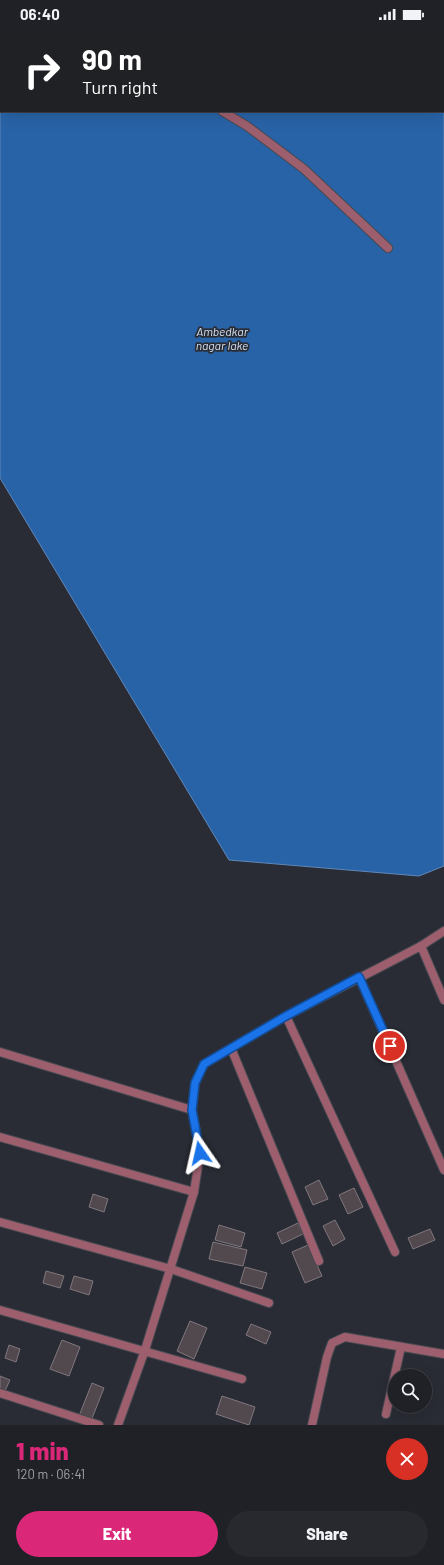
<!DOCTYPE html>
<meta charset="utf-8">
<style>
:root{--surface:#1f2127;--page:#27292f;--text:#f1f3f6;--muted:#a1a3a7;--line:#3c3e44;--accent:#db2777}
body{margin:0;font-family:Barlow,sans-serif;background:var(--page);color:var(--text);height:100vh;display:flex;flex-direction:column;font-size:15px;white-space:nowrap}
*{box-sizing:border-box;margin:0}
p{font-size:13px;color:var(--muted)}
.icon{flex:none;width:22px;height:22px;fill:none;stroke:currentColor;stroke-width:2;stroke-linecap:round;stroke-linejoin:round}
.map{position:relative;height:1397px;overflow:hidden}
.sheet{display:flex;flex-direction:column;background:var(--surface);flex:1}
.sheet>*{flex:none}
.guide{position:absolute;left:0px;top:0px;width:444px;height:84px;box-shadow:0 4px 16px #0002,0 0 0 1px var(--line);background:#202124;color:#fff;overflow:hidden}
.controls{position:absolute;left:388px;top:1341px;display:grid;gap:8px}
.controls a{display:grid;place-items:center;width:44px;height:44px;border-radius:50%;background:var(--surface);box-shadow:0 4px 16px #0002,0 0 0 1px var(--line);font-size:20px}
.pin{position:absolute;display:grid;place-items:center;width:34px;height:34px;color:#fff;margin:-17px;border:2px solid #fff;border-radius:50%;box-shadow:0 1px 4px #0007}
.me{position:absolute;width:44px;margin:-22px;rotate:349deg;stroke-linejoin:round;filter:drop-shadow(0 0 3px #0008)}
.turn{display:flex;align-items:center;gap:14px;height:84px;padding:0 16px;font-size:18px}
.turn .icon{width:52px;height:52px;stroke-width:2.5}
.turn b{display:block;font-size:28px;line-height:34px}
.round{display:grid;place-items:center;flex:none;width:42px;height:42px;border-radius:21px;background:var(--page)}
.headline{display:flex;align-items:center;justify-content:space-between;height:68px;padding:0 16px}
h1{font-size:24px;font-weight:800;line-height:30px;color:var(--accent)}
.button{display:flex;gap:8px;margin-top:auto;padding:8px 16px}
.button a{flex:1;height:46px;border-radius:24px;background:var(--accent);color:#fff;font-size:16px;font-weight:800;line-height:46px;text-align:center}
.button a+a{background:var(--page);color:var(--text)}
.status{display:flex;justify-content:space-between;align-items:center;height:28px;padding:0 20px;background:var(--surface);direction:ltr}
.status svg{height:11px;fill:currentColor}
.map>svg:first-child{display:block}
</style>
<div class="status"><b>06:40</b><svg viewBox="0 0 49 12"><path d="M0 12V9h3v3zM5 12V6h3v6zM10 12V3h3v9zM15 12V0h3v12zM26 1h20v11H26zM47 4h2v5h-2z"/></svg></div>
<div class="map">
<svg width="444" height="1397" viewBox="0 0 444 1397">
<rect width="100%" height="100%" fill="#292c34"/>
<polygon fill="#2963a7" stroke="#5f88ba" points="0,0 410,1 1,1 1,83 443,83 443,36 444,37 444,838 419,848 229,832 0,450"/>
<g fill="#52494f" stroke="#81777e">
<polygon points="319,1152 328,1171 313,1177 305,1159"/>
<polygon points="354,1160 363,1179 348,1186 339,1167"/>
<polygon points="93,1166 108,1171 104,1184 89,1179"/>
<polygon points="335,1192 345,1211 333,1218 323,1198"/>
<polygon points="298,1195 303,1206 282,1216 277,1205"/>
<polygon points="219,1197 245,1205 241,1219 215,1212"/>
<polygon points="430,1201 435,1212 413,1221 408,1210"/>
<polygon points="213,1214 247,1222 243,1238 209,1231"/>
<polygon points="308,1217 322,1248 305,1255 292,1224"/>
<polygon points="245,1239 267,1245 262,1261 240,1255"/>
<polygon points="46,1243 64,1248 60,1260 43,1255"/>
<polygon points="74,1248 93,1253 89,1267 70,1261"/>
<polygon points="190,1293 207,1300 194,1331 177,1323"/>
<polygon points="251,1296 271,1304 266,1316 246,1307"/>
<polygon points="62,1312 80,1319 69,1348 50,1341"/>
<polygon points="9,1317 20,1321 16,1334 5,1330"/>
<polygon points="0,1348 10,1352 4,1365 0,1363"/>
<polygon points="92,1355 104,1360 91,1393 79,1388"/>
<polygon points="222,1368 255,1379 249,1397 216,1386"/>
</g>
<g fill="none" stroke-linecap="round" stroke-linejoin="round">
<defs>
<g id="lane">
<polyline points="83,0 85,1"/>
<polyline points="222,83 247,98 304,141 388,220"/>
</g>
<g id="street">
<polyline points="421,918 444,972"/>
<polyline points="359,949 444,1142"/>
<polyline points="286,988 395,1224"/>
<polyline points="231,1020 319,1233"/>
<polyline points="0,1024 192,1082"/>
<polyline points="0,1109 194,1164"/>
<polyline points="0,1194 171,1241 269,1275"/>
<polyline points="0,1282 242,1351"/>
<polyline points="0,1365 99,1397"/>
<polyline points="386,1386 401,1319"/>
<polyline points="118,1397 145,1322 194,1164 200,1125 192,1082 195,1055 204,1036 286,988 421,918 444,903"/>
<polyline points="312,1397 327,1329 332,1315 345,1309 444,1326"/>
</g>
</defs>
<use href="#lane" stroke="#464950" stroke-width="10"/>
<use href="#street" stroke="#464950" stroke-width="10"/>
<use href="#lane" stroke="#9d5f6e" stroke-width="8"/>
<use href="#street" stroke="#9d5f6e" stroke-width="8"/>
</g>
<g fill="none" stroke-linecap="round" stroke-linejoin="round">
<defs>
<polyline id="route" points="200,1125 192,1082 195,1055 204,1036 286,988 359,949 390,1018"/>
</defs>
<use href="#route" stroke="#114b97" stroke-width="10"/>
<use href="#route" stroke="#1a73e8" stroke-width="7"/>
</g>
<g text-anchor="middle" stroke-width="3.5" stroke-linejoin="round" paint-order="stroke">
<g font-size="12" font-style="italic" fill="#d2e1f4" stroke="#292c34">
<text x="222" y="308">Ambedkar<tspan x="222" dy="14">nagar lake</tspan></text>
</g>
</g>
</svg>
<div class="controls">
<a><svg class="icon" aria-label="search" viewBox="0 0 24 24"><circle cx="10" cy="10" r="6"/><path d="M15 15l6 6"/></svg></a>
</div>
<div class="pin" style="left:390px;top:1018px;background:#d93025"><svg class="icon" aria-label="arrive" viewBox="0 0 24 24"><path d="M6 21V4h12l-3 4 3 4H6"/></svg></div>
<svg class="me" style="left:200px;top:1125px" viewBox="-20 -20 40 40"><path d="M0-17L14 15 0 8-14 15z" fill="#1a73e8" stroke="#fff" stroke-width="4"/></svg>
<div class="guide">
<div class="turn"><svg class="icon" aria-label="right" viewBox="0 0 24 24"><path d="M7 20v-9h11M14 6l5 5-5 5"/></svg><div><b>90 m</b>Turn right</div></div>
</div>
</div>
<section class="sheet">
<div class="headline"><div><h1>1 min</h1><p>120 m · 06:41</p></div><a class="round" style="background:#d93025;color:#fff"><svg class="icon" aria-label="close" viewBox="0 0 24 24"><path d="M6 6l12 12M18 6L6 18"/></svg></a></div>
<div class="button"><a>Exit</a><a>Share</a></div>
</section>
